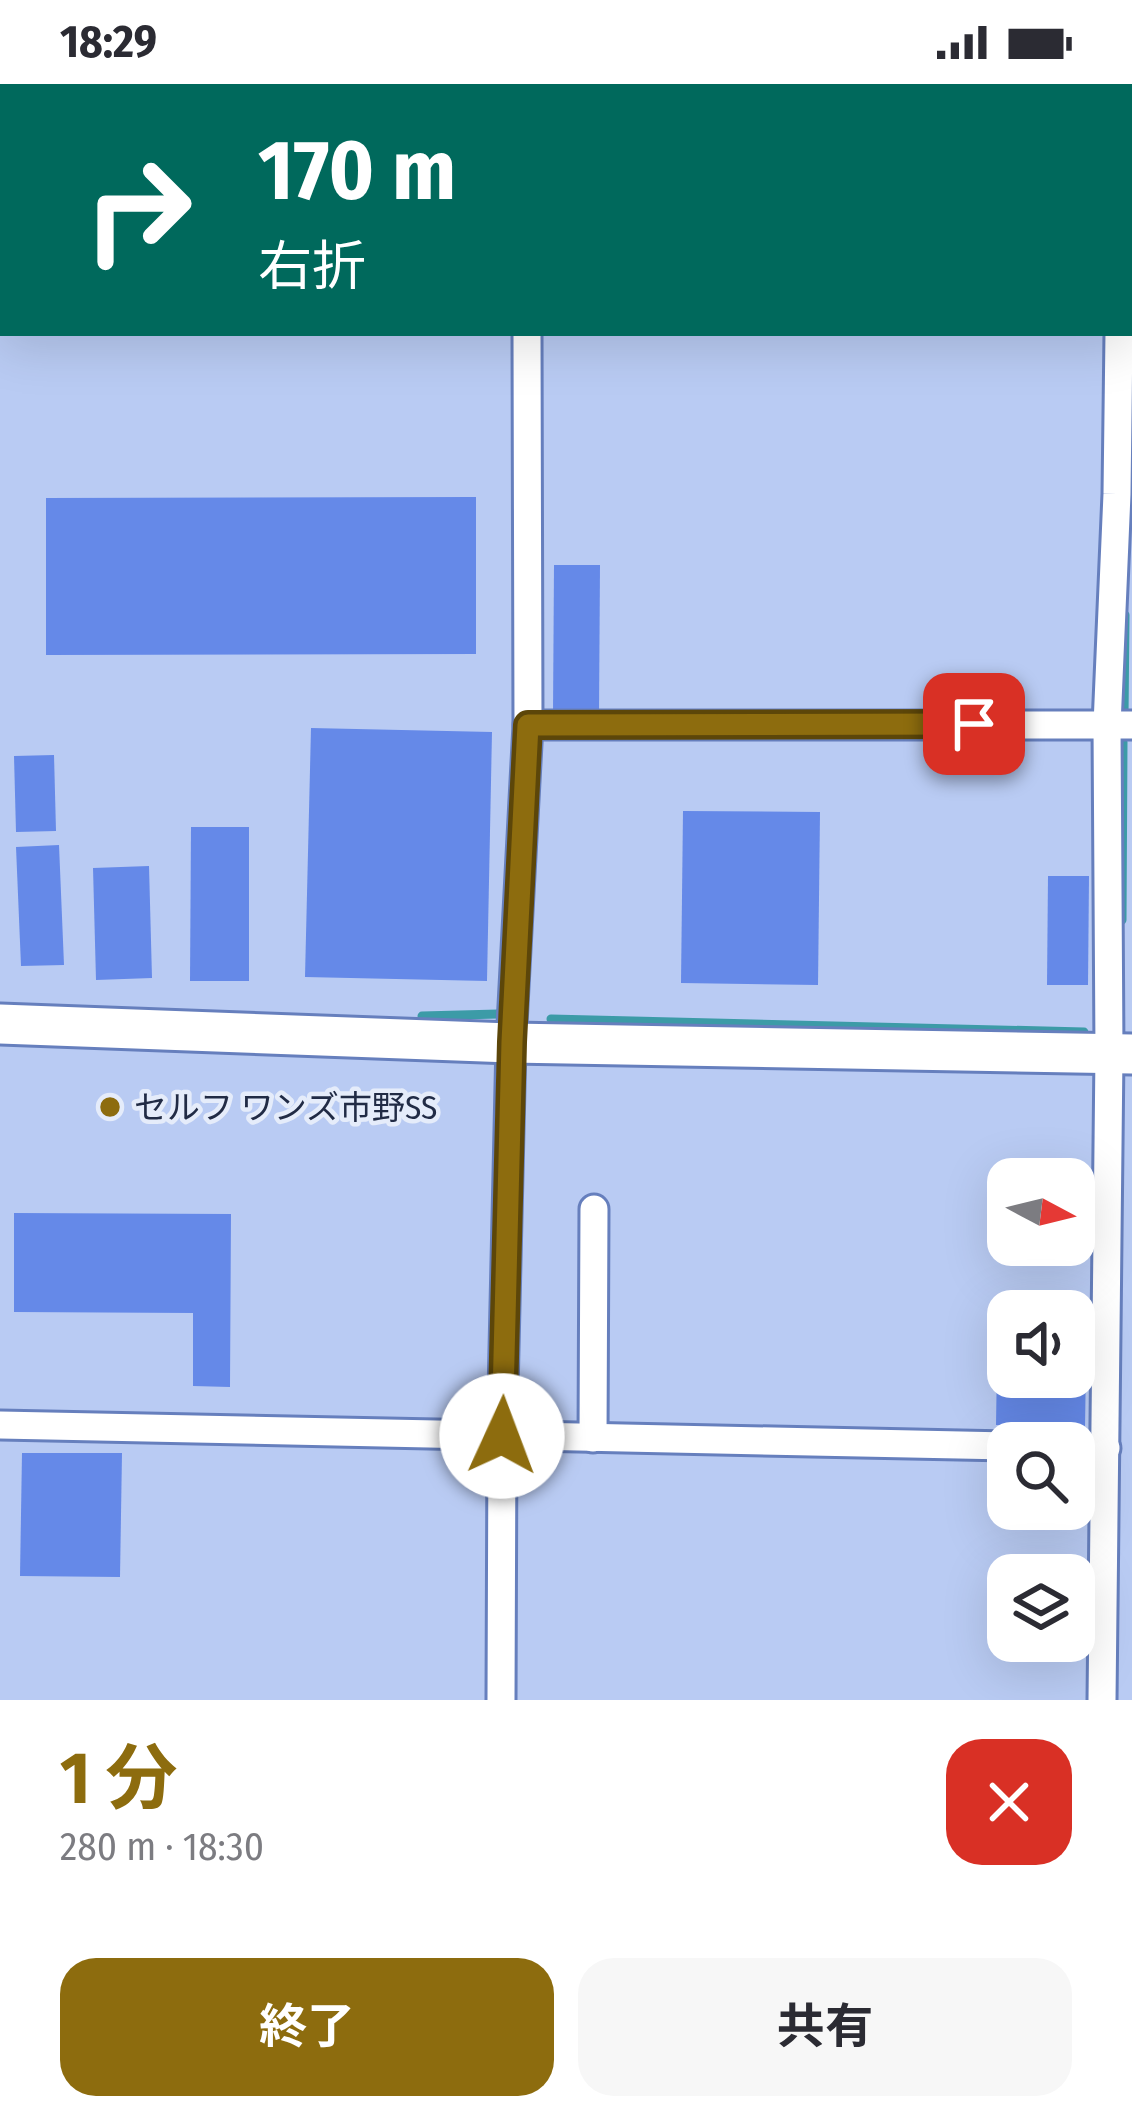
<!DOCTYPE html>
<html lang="ja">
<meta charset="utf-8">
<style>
:root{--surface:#fff;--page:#f7f7f7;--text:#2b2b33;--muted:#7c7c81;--accent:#8d6c0e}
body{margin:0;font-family:"Fira Sans Condensed","Noto Sans JP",sans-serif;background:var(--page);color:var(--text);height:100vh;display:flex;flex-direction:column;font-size:45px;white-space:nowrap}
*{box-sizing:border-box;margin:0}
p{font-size:39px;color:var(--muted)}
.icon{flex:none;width:66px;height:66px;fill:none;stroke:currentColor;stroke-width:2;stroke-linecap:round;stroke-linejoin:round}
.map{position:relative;height:1616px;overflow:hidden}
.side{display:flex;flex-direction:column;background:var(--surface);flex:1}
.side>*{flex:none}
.hud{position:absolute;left:0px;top:0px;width:1134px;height:252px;box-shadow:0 12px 48px #0002;background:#00695c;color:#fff;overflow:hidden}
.needle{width:78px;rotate:97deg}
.controls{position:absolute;left:987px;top:1074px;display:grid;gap:24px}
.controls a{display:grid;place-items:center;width:108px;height:108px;border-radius:24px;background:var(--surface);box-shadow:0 12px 48px #0002;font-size:60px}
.pin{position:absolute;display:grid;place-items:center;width:102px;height:102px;color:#fff;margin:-51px;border-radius:24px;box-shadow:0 6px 18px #0006}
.me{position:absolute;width:132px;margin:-66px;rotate:2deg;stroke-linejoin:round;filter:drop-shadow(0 0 9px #0008)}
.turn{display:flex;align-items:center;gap:42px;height:252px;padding:0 60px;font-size:54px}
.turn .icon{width:156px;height:156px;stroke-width:2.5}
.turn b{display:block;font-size:84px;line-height:102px}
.round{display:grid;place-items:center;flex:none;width:126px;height:126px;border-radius:36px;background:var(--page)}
.headline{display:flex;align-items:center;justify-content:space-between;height:204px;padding:0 60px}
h1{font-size:72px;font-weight:700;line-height:90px;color:var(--accent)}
.button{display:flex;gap:24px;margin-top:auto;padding:24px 60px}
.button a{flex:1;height:138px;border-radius:36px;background:var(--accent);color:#fff;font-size:48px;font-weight:700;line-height:138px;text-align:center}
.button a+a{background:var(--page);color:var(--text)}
.status{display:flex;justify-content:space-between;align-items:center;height:84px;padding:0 60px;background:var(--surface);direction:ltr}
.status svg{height:33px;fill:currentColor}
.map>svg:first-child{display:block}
</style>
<div class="status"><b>18:29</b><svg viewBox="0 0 49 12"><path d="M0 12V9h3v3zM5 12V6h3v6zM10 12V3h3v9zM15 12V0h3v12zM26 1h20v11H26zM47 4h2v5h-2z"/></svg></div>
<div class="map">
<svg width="1132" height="1616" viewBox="0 0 1132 1616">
<rect width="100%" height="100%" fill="#b9cbf3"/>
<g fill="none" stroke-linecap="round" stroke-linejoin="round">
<g stroke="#3c9ba7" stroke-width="9">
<polyline points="1131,190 1131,175"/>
<polyline points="1124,633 1125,531"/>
<polyline points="1122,836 1123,658"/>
<polyline points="422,932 498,930"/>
<polyline points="551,935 1084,948"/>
</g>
</g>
<g fill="#6589e8" fill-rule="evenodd">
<polygon points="476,413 476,570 46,571 46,414"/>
<polygon points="554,481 600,481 599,630 553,629"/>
<polygon points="311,644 492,648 487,897 305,893"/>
<polygon points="54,671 56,747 16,748 14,672"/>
<polygon points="683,727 820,728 818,901 681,899"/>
<polygon points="191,743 249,743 249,897 190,897"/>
<polygon points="59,761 64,881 21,882 16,763"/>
<polygon points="149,782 152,894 96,896 93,784"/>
<polygon points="1048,792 1089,792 1088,901 1047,901"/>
<polygon points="14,1129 231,1130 230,1303 193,1302 193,1229 14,1228"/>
<path d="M998,1215l89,2 -2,126 -89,-2zM1008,1227h66v66h-66z"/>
<polygon points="22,1369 122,1369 120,1493 20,1492"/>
</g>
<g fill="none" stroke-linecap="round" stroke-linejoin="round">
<defs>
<g id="street">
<polyline points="1119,0 1119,3"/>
<polyline points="523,3 523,0"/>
<polyline points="0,128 3,128"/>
<polyline points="1131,149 1132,149"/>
<polyline points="528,641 1132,641"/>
<polyline points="0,1341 1008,1362"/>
<polyline points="593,1354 594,1125"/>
<polyline points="1074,1363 1106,1364"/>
<polyline points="501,1616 502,1352 511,959 528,641 527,249"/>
<polyline points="1102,1616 1109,969 1107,641 1117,410 1119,249"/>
</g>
<polyline id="secondary" points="0,940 511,959 1132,970"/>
</defs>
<use href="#street" stroke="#667fbd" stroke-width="33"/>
<use href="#secondary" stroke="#667fbd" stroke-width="45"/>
<use href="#street" stroke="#fff" stroke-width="27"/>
<use href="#secondary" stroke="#fff" stroke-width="39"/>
</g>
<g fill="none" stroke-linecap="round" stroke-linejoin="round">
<defs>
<polyline id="route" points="502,1352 512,958 528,641 974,640"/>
</defs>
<use href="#route" stroke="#5c4609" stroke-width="30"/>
<use href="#route" stroke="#8d6c0e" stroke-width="21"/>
</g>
<circle fill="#8d6c0e" stroke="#e5ecfa" stroke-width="4.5" cx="110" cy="1023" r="12"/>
<g text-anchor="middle" stroke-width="9" stroke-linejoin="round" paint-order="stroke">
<g font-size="33" fill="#212b45" stroke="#e5ecfa" text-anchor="start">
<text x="134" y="1035">セルフ ワンズ市野SS</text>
</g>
</g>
</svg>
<div class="controls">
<a><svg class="needle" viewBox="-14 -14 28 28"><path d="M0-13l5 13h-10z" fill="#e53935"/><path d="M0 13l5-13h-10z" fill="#7c7c81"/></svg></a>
<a><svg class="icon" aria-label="sound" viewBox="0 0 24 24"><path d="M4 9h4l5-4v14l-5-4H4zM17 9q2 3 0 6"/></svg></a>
<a><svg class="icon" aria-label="search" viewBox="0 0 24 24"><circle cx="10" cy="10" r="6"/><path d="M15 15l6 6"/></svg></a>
<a><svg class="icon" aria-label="layers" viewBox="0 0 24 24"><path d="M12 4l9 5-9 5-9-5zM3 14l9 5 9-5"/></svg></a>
</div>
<div class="pin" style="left:974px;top:640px;background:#d93025"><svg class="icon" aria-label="arrive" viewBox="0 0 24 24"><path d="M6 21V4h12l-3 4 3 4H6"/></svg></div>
<svg class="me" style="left:502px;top:1352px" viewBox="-20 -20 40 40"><circle r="19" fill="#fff"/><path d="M0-13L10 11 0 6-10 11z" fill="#8d6c0e"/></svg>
<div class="hud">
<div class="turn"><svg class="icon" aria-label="right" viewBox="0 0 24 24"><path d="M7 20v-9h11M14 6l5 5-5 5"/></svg><div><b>170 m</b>右折</div></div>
</div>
</div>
<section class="side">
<div class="headline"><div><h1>1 分</h1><p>280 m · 18:30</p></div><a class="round" style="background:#d93025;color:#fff"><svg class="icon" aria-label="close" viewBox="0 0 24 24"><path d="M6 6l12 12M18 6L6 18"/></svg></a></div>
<div class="button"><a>終了</a><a>共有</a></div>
</section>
